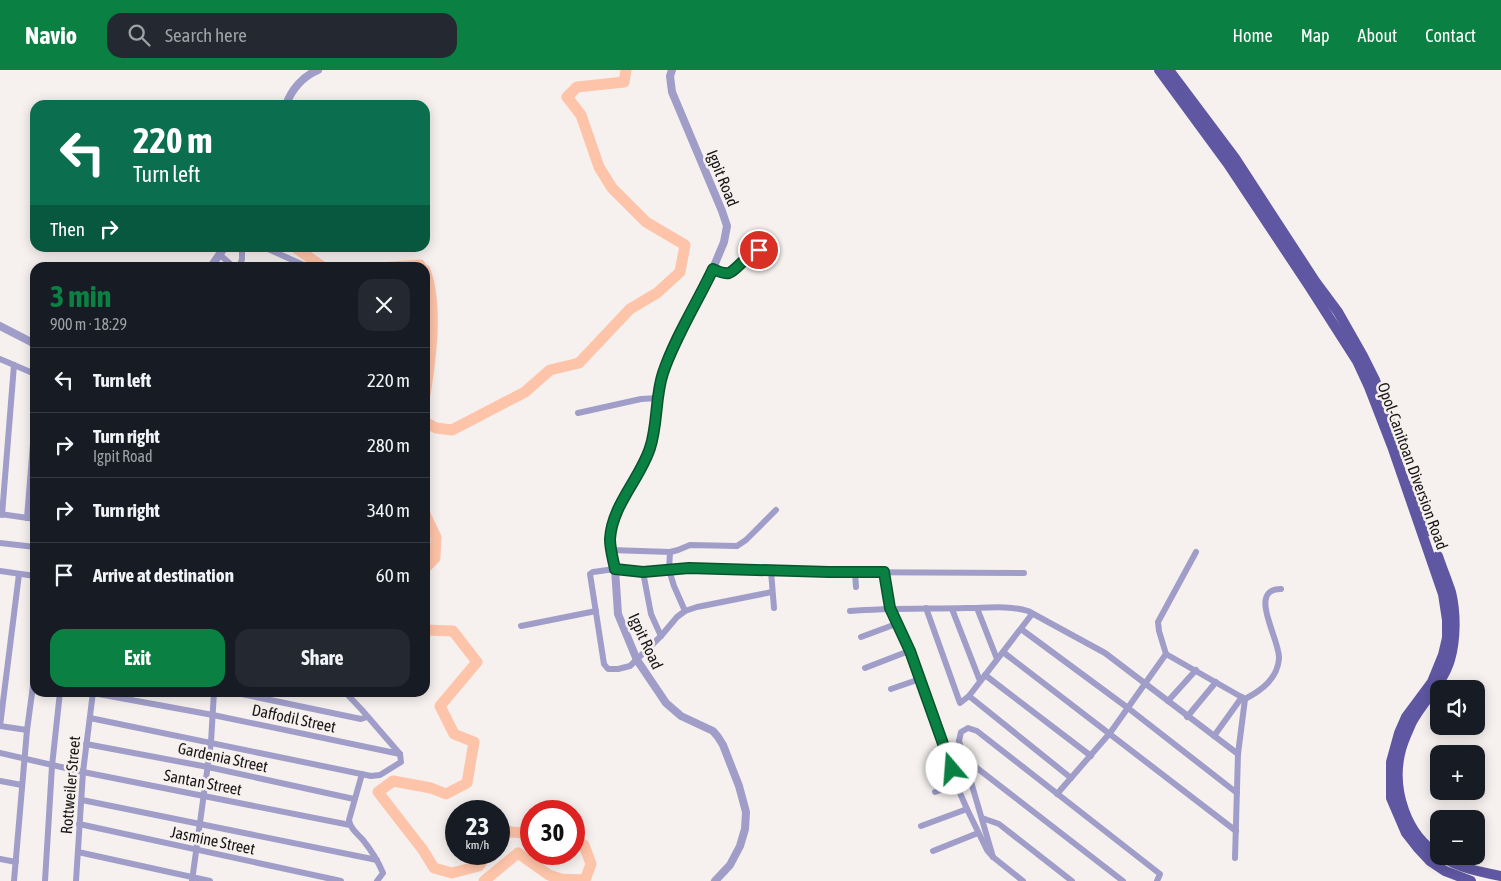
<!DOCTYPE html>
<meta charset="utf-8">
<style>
:root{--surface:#171b24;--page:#242831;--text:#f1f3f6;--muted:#9ea1a6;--line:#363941;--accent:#0b8043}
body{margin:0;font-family:"Asap Condensed",sans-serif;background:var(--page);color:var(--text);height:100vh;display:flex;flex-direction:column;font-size:19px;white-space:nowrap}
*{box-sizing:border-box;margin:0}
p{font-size:16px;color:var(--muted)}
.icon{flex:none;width:28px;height:28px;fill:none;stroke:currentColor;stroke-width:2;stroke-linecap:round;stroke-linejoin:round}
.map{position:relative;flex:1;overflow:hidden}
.details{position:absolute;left:30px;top:192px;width:400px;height:435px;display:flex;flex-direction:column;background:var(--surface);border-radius:15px;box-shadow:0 2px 12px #0003}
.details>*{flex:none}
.hud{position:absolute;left:30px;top:30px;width:400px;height:152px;border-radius:15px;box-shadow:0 2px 12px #0003;background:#0b6e4f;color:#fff;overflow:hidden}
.controls{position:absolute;left:1430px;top:610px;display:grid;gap:10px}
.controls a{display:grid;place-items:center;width:55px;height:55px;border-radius:10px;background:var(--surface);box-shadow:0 2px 12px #0003;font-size:25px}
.speed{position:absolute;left:445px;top:730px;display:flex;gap:10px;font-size:25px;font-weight:700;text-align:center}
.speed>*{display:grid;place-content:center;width:65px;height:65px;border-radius:50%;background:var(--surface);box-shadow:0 2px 12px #0003;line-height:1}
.speed small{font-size:12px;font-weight:400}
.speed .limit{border:8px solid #d22;background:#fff;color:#111}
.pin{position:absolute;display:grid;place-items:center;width:42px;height:42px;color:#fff;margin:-21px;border:2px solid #fff;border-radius:50%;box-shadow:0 1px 5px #0007}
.me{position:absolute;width:55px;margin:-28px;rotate:342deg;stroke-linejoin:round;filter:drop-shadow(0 0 4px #0008)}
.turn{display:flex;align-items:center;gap:18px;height:105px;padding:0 20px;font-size:22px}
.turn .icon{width:65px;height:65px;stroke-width:2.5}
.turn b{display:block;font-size:35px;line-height:42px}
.then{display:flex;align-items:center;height:48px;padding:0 20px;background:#0003;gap:10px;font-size:19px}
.round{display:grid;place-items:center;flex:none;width:52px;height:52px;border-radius:15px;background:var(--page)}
.summary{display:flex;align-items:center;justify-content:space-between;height:85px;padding:0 20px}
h1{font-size:30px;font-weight:700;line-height:38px;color:var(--accent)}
.button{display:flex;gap:10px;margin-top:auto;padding:10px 20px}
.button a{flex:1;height:58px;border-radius:15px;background:var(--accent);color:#fff;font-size:20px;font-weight:700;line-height:58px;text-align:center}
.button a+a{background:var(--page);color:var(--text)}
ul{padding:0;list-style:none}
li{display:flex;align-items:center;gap:15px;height:65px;padding:0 20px;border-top:1px solid var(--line)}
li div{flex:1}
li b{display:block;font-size:19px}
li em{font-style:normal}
header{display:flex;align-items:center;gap:30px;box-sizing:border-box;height:70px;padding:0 25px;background:var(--accent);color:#fff}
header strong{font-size:24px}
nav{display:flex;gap:28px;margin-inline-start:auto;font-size:18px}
.search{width:350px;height:45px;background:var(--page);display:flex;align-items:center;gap:12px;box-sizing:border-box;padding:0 18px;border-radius:15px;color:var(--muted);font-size:19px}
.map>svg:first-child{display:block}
</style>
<header>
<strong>Navio</strong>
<div class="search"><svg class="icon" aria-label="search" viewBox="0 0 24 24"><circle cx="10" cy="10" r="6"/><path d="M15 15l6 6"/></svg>Search here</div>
<nav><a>Home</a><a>Map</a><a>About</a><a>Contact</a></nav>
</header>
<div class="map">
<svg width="1501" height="811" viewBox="0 0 1501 811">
<rect width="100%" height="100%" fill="#f6f1ef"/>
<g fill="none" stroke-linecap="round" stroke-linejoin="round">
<g stroke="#fec4a9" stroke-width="11">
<polyline points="296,178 324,198"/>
<polyline points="380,198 420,195 422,198"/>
<path d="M425,200c13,36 6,87 0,125"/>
<polyline points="425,352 436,358 452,360 525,322 550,300 579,293 630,239 657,223 680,202 685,175 646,152 612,118 599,97 581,45 567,27 577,17 624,12 626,0"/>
<polyline points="425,444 436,467 435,488 425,498"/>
<polyline points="425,560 453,561 477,592 440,636 454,664 474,672 467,713 446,724 431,718 393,711 378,722 423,780 434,798 452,803 479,796 487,784"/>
<polyline points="499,767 504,761 531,764"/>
<polyline points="484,811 518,783 549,805 561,809 585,810 591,794 584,775 574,772"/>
</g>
<g stroke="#a09ec9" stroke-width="6">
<polyline points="266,178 310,198"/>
<polyline points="219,184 235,198"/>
<polyline points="239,198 242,189 242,178"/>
<polyline points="713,199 724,203 729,202 751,183 765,176"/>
<polyline points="0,289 35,304"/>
<polyline points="578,343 641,329 658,328"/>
<polyline points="0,444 35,449"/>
<polyline points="2,445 14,295"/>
<polyline points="27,448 35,349"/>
<polyline points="0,473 35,477"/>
<polyline points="611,480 670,482 669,500 674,516 685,541"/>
<polyline points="670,482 678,480 690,475 737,476 746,470 776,440"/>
<polyline points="0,501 35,506"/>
<polyline points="771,501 774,538"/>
<polyline points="643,502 651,544 661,566"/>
<polyline points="855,502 856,517"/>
<polyline points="884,502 890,538 909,581 948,684 956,714 967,739 987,780 993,787 1023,811"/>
<polyline points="772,522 697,537 685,541 677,547 661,566 630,596 618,599 608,599 604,594 590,504 593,502 615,499 643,502 689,498 829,502 1024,503"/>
<polyline points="926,538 960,633 969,626 1032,544"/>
<polyline points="977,538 997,589"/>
<polyline points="952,539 980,611"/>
<path d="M850,541c39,-3 78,-2 116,-3 19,0 43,-3 62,3l77,42 133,101"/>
<polyline points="521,556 596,541"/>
<polyline points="1021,559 1128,638 1237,723"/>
<polyline points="861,567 896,554"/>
<polyline points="1003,582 1236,761"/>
<polyline points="1166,584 1159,561 1158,552 1196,482"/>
<polyline points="865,598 909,581"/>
<polyline points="985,605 1091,686"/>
<polyline points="891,619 920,609"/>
<polyline points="232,622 361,649 367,647"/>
<polyline points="93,623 213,645 400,684"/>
<polyline points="969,626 1071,708"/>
<path d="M1245,629c17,-9 32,-20 34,-40 2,-18 -33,-70 2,-70"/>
<polyline points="1168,631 1196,600"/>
<polyline points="1187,647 1216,612"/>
<polyline points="90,648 371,706 380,705 401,692 400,684 362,640 345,622"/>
<polyline points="0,656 19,504"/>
<polyline points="0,656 27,660"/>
<polyline points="1214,666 1242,627"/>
<polyline points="86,674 208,697 354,729"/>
<polyline points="0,683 83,702 350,755"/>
<polyline points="964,688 1123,811"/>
<path d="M362,704l-13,46c1,9 9,14 14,20 8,10 15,21 20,33l-6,8"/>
<polyline points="0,711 22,715"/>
<polyline points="935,722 956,714"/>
<polyline points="1057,724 1110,663 1166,584 1245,629 1238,684 1235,788"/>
<polyline points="82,730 377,790"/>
<polyline points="982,748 999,754 1072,811"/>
<polyline points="79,754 341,811"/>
<polyline points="921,756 967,739"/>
<polyline points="933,781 978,763"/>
<polyline points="78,782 210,811"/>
<polyline points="993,787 959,671 961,662 968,658 977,661 1160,804 1157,811"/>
<polyline points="0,789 16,792"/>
<polyline points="14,811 27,660 35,601"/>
<polyline points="45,811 52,696 60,622"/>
<polyline points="76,811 83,702 93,622"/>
<polyline points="192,811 211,672 214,622"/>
</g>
<g stroke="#a09ec9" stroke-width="8">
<polyline points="672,0 670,6 672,22 722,141 727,156 724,172 709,208 663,303 650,377 619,436 610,468 615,499 618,544 637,590 666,633 681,646 713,661 718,667 723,675 739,716 746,742 745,759 740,776 730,795 715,811"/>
<path d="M286,35c5,-15 17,-29 32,-35"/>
<polyline points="210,198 224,178"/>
<polyline points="0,256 35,274"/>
</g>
<g stroke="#5f57a1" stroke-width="10">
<polyline points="1159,0 1228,94 1309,216 1357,291 1369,317 1393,379 1443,524 1447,550 1447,568 1443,585 1432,612 1406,647 1399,663 1391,692 1391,728 1406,763 1417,777 1430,791 1445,801 1471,811"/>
<polyline points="1169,0 1235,88 1315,211 1338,242 1363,286 1375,310 1399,376"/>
<polyline points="1413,415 1429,461"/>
<path d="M1438,486c4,12 9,24 13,36 5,21 5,47 -1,68 -7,24 -27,41 -38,62 -5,11 -10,21 -12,32 -8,36 6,81 39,101"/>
<path d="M1441,786c18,12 39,16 60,20"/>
</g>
</g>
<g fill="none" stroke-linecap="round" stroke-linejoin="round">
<defs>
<path id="route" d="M759,180c-13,5 -22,20 -30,23 -5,1 -12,-2 -16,-4 -16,34 -38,68 -50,104 -8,24 -5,51 -13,75 -10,31 -38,57 -40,91 0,10 3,20 5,30l28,3 46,-4 140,4h55l6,36 20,43 42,118"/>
</defs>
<use href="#route" stroke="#07532c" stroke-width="12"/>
<use href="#route" stroke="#0b8043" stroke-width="9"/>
</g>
<g text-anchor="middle" stroke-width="5" stroke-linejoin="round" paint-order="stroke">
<g font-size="16" fill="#191716" stroke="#f6f1ef">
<text transform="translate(723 108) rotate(68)" y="6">Igpit Road</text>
<text transform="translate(1413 396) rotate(70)" y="6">Opol-Canitoan Diversion Road</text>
<text transform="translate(646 571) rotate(65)" y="6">Igpit Road</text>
<text transform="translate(294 648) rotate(12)" y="6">Daffodil Street</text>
<text transform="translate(223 687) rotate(12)" y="6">Gardenia Street</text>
<text transform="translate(203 712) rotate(11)" y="6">Santan Street</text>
<text transform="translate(70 715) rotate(-85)" y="6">Rottweiler Street</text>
<text transform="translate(213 770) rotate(12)" y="6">Jasmine Street</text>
</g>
</g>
</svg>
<div class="controls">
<a><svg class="icon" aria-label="sound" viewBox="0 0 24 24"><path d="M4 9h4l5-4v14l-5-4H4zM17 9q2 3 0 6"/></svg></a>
<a>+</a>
<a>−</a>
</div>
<div class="speed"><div>23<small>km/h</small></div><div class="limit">30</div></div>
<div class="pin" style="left:759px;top:180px;background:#d93025"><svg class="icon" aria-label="arrive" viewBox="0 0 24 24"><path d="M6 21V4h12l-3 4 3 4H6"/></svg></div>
<svg class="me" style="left:952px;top:699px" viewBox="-20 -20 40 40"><circle r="19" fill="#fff"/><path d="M0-13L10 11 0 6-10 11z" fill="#0b8043"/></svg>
<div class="hud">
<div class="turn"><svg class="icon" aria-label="left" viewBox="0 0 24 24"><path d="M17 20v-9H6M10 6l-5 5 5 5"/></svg><div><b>220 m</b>Turn left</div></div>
<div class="then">Then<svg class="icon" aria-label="right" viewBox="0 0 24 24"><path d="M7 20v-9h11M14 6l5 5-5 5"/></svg></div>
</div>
<section class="details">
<div class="summary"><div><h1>3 min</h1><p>900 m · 18:29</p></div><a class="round"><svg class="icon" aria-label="close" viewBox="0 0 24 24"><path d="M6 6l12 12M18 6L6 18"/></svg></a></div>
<ul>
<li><svg class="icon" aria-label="left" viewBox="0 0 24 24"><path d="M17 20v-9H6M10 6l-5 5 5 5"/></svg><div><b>Turn left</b></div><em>220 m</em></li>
<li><svg class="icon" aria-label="right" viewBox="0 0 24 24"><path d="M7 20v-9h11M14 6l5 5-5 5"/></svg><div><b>Turn right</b><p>Igpit Road</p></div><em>280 m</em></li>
<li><svg class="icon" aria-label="right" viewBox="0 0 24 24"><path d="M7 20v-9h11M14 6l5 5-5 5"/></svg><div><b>Turn right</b></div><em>340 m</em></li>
<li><svg class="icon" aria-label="arrive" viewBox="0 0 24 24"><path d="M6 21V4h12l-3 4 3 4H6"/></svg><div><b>Arrive at destination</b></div><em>60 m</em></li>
</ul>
<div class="button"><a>Exit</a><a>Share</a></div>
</section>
</div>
